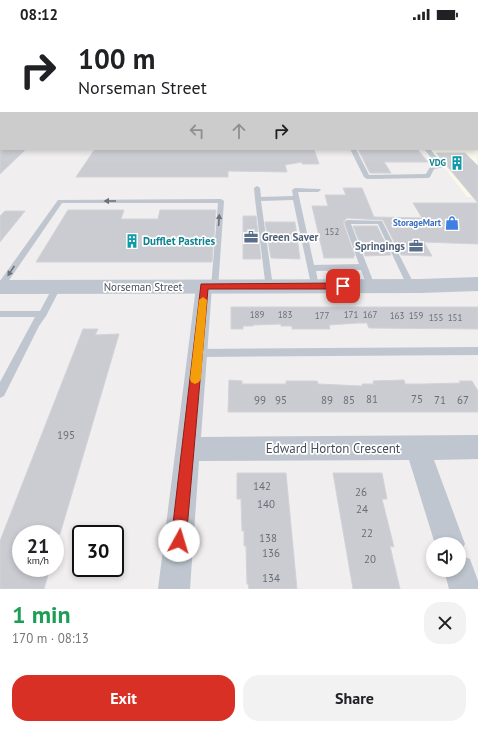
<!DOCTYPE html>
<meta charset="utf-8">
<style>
:root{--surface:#fff;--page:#f2f2f2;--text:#202124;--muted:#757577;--accent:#d93025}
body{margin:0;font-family:"PT Sans",sans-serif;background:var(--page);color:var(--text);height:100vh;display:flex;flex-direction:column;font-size:15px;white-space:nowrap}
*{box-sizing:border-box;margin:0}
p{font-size:13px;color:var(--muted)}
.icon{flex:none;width:22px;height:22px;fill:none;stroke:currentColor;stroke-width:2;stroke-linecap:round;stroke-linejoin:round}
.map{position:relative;height:561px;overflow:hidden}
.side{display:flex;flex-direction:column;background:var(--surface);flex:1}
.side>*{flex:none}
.banner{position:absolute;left:0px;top:0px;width:478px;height:122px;box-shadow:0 2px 6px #0003;background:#fff;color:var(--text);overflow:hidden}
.buttons{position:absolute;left:426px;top:509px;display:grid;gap:8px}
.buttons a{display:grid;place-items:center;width:40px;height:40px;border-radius:50%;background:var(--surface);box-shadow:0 2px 6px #0003;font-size:20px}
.speed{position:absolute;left:12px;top:497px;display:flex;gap:8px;font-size:20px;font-weight:700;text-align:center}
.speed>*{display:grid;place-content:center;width:52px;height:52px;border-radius:50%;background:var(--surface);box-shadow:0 2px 6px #0003;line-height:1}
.speed small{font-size:10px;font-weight:400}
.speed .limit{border:2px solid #111;border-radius:6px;background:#fff;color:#111}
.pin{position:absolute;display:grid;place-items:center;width:34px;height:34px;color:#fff;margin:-17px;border-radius:8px;box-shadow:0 2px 6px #0006}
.me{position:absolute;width:44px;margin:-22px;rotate:6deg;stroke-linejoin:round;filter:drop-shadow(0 0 3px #0008)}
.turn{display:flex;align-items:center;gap:14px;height:84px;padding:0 12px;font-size:18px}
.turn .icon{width:52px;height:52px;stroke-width:2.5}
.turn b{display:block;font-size:28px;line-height:34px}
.lanes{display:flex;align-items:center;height:38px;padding:0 12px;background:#0003;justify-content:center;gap:20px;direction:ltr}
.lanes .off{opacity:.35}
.round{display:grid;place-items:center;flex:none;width:42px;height:42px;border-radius:16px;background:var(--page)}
.overview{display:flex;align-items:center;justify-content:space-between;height:68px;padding:0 12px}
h1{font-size:24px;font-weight:800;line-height:30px;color:#1e9e55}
.action{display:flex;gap:8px;margin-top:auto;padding:8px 12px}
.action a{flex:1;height:46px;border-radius:16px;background:var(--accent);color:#fff;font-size:16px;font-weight:800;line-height:46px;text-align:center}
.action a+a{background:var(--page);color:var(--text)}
.status{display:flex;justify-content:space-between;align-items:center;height:28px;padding:0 20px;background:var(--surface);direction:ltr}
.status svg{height:11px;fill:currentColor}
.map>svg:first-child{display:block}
</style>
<div class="status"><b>08:12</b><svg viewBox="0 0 49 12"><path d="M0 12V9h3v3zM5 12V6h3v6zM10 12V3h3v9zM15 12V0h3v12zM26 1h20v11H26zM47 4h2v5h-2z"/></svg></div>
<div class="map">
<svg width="478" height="561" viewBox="0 0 478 561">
<rect width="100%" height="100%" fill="#f0eeee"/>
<polygon fill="#faf8e8" points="477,101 478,170 467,169 430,121 477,121"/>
<g fill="#cbccd2" stroke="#d2d3d9">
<polygon points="0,121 26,121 0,146"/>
<polygon points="95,121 314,121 319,136 302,136 302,134 290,136 285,137 287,144 228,143 228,149 76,149"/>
<polygon points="358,121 417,121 428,134 384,134 391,145 370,145"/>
<polygon points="436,125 465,125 478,138 478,175"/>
<polygon points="343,160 362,160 374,189 422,190 413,175 478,175 478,216 424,214 432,228 401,227 383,192 347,190 343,194 355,228 353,228 354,230 324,230 312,178 328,178 325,167 346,167"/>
<polygon points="68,182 124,182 121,191 158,191 160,182 216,182 212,234 36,234"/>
<polygon points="5,183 25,183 0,214 0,188"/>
<polygon points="243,188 256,188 261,231 243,231"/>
<polygon points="265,194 295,194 300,231 271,230"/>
<polygon points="353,198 377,198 391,227 365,228"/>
<polygon points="231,279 478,279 478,301 369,300 367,295 358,295 329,297 330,301 292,301 292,298 281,298 281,296 253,297 253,298 243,298 243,301 231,301"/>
<polygon points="83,301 98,301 95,307 119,306 60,506 21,506 21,540 50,540 44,561 0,561 0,513"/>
<polygon points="229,352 242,353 242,356 286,356 286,353 317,353 318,356 362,358 362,356 374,356 373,353 404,352 405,356 424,356 461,355 459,353 472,353 478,363 478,384 228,384"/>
<polygon points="237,445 286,445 297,561 249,561 248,556 247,556 246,518 244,518 244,503 242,503 241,471 237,471"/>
<polygon points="333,445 382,445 387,471 382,471 394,519 390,518 400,561 353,561"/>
</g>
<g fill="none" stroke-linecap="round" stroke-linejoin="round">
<g fill="#bfc6cf" fill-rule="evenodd">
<polygon points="350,121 356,121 369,147 426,146 430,139 438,138 424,121 430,121 445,139 434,141 430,149 428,150 367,151 364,149"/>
<polygon points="257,158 260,160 261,169 293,168 292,162 295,160 320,161 321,162 318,164 298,164 314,237 359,236 344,194 347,192 382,193 415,258 414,260 408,260 407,258 378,196 351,196 375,258 374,260 368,260 361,242 316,243 319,259 315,262 312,261 293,172 261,173 273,259 269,262 266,261 255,171 254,160"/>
<polygon points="221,171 224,173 218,261 215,262 211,259 218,175 62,175 3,261 0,262 0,253 58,172"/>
<polygon points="57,256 61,259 46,288 39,298 4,368 0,370 0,354 35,289 0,289 0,283 40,283 54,257"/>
<polygon points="478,319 478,327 198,329 194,328 193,325 194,322 198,321"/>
</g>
<g fill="#bfc6cf" fill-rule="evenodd">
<rect x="477" y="72" width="1" height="4"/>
<rect x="477" y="93" width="1" height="6"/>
<rect x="0" y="94" width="1" height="6"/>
<polygon points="204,253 210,255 212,259 201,409 478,407 478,431 434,432 465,516 459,527 470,531 478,553 478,561 449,561 444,542 459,542 459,516 435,516 409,432 199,433 190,561 158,561 196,259 198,255"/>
</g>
<polygon fill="#bfc6cf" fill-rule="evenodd" points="478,249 478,263 420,265 0,266 0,252 420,251"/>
<rect fill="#c2c8d5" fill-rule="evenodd" x="477" y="84" width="1" height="7"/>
</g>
<defs><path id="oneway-solid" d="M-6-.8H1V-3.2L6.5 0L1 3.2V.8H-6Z"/></defs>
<g fill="#6b727c">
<use href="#oneway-solid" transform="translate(110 173) rotate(-180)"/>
<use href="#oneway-solid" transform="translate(219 192) rotate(-86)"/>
<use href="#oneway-solid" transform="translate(11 243) rotate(124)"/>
</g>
<linearGradient id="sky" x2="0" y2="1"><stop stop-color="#85bbe6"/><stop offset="0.42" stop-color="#f8f7f7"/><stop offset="1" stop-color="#f8f7f7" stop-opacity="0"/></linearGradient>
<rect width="478" height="135" fill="url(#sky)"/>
<polygon fill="#d93025" stroke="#8d1f18" points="343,255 348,258 343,261 208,261 186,513 184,519 179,521 173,519 171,513 201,256"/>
<polygon fill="#f59e0b" points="203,269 207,272 201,351 199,354 195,356 191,354 190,351 199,272"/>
<defs>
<symbol id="building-bare" viewBox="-9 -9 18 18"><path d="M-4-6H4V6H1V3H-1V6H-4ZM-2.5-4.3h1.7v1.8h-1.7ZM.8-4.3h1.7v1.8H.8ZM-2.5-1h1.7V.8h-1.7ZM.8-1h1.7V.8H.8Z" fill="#0f9aa8" stroke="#fff" stroke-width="2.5" paint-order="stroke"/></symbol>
<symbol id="shop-bare" viewBox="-9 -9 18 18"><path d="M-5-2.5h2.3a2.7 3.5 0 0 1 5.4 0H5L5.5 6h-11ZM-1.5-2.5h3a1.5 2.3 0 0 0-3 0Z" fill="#3f7fe0" stroke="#fff" stroke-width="2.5" paint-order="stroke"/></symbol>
<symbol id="office-bare" viewBox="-9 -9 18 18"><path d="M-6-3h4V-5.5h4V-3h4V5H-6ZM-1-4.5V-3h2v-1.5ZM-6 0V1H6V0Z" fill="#5c6f8a" stroke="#fff" stroke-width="2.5" paint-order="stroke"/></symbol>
</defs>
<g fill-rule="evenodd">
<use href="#building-bare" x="447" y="125" width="20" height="20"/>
<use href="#shop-bare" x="442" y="185" width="20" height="20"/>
<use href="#office-bare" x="241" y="199" width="20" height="20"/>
<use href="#building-bare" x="122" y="203" width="20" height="20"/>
<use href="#office-bare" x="406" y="208" width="20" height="20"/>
</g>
<g text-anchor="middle" stroke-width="3.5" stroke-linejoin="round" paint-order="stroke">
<g font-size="9" font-weight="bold" fill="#0d838f" stroke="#fff" text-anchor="end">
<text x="446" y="138">VDG</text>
</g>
<g font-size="9" font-weight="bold" fill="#366cbe" stroke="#fff" text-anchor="end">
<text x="441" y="198">StorageMart</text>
</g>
<g font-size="9" fill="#686e77">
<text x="332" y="207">152</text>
<text x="257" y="290">189</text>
<text x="285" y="290">183</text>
<text x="351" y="290">171</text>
<text x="370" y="290">167</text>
<text x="322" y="291">177</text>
<text x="397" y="291">163</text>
<text x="416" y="291">159</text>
<text x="436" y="293">155</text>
<text x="455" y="293">151</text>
</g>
<g font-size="11" font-weight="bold" fill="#4e5e75" stroke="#fff" text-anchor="start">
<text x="262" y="213">Green Saver</text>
<text x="405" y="222" text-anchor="end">Springings</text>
</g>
<g font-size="11" font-weight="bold" fill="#0d838f" stroke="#fff" text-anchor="start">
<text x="143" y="217">Dufflet Pastries</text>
</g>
<g font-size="11" fill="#474e59" stroke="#fff">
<text x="143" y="263">Norseman Street</text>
</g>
<g font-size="11" fill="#686e77">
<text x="372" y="375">81</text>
<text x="417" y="375">75</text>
<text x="260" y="376">99</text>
<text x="281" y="376">95</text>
<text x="327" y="376">89</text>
<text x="349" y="376">85</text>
<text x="440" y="376">71</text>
<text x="463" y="376">67</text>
<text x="66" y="411">195</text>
<text x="262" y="462">142</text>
<text x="361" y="468">26</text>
<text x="266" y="480">140</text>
<text x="362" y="485">24</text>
<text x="367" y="509">22</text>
<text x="268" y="514">138</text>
<text x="271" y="529">136</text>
<text x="370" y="535">20</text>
<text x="271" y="554">134</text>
</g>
<g font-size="13" fill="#474e59" stroke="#fff">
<text x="333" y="425">Edward Horton Crescent</text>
</g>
</g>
</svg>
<div class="buttons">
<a><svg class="icon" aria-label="sound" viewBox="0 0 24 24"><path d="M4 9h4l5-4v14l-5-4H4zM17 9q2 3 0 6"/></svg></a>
</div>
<div class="speed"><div>21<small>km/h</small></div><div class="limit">30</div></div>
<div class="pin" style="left:343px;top:258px;background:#d93025"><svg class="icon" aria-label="arrive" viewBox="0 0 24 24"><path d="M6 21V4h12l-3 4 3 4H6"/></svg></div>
<svg class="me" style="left:179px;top:513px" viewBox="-20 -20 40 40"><circle r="19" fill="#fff"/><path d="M0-13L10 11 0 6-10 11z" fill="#d93025"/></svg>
<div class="banner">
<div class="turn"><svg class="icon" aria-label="right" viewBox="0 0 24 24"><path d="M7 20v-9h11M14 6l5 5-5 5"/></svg><div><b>100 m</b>Norseman Street</div></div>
<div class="lanes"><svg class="icon off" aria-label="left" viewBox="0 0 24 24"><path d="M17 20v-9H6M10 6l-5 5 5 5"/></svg><svg class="icon off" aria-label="ahead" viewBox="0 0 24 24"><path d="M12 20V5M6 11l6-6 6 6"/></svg><svg class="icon" aria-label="right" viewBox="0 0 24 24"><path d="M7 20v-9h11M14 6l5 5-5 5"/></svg></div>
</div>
</div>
<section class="side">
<div class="overview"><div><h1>1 min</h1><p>170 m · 08:13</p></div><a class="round"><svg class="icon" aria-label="close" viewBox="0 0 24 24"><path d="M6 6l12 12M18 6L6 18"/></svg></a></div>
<div class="action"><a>Exit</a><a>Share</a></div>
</section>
